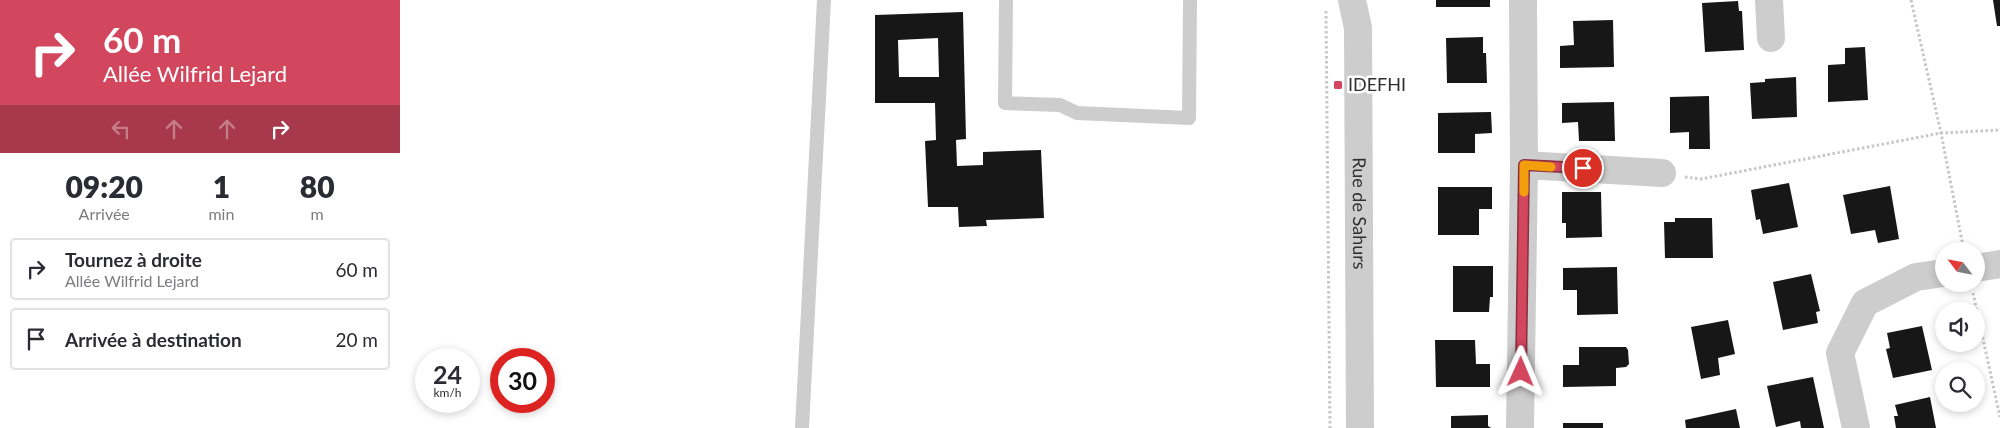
<!DOCTYPE html>
<html lang="fr">
<meta charset="utf-8">
<style>
:root{--surface:#fff;--page:#f2f2f3;--text:#2b2b33;--muted:#7c7c81;--line:#e1e1e2}
body{margin:0;font-family:Lato,sans-serif;background:var(--page);color:var(--text);height:100vh;display:flex;flex-direction:column;font-size:19px;white-space:nowrap}
*{box-sizing:border-box;margin:0}
p{font-size:16px;color:var(--muted)}
.icon{flex:none;width:28px;height:28px;fill:none;stroke:currentColor;stroke-width:2;stroke-linecap:round;stroke-linejoin:round}
.map{position:relative;flex:1;overflow:hidden}
.details{display:flex;flex-direction:column;background:var(--surface);width:400px}
.details>*{flex:none}
.banner{background:#d2475e;color:#fff;overflow:hidden}
.needle{width:32px;rotate:302deg}
.controls{position:absolute;left:1535px;top:242px;display:grid;gap:10px}
.controls a{display:grid;place-items:center;width:50px;height:50px;border-radius:50%;background:var(--surface);box-shadow:0 2px 8px #0003;font-size:25px}
.speed{position:absolute;left:15px;top:348px;display:flex;gap:10px;font-size:25px;font-weight:700;text-align:center}
.speed>*{display:grid;place-content:center;width:65px;height:65px;border-radius:50%;background:var(--surface);box-shadow:0 2px 8px #0003;line-height:1}
.speed small{font-size:12px;font-weight:400}
.speed .limit{border:8px solid #d22;background:#fff;color:#111}
.pin{position:absolute;display:grid;place-items:center;width:42px;height:42px;color:#fff;margin:-21px;border:2px solid #fff;border-radius:50%;box-shadow:0 1px 5px #0007}
.me{position:absolute;width:55px;margin:-28px;rotate:1deg;stroke-linejoin:round;filter:drop-shadow(0 0 4px #0008)}
.turn{display:flex;align-items:center;gap:18px;height:105px;padding:0 20px;font-size:22px}
.turn .icon{width:65px;height:65px;stroke-width:2.5}
.turn b{display:block;font-size:35px;line-height:42px}
.lanes{display:flex;align-items:center;height:48px;padding:0 20px;background:#0003;justify-content:center;gap:25px;direction:ltr}
.lanes .off{opacity:.35}
.eta{display:flex;justify-content:space-evenly;align-items:center;height:85px;text-align:center}
.eta b{font-size:30px;font-weight:800;line-height:35px}
ul{padding:0;list-style:none}
li{display:flex;align-items:center;gap:15px;height:62px;margin:0 10px 8px;padding:0 10px;border:2px solid var(--line);border-radius:5px}
li div{flex:1}
li b{display:block;font-size:19px}
li em{font-style:normal}
main{display:flex;flex:1;min-height:0}
.map>svg:first-child{display:block}
</style>
<main>
<section class="details">
<div class="banner">
<div class="turn"><svg class="icon" aria-label="right" viewBox="0 0 24 24"><path d="M7 20v-9h11M14 6l5 5-5 5"/></svg><div><b>60 m</b>Allée Wilfrid Lejard</div></div>
<div class="lanes"><svg class="icon off" aria-label="left" viewBox="0 0 24 24"><path d="M17 20v-9H6M10 6l-5 5 5 5"/></svg><svg class="icon off" aria-label="ahead" viewBox="0 0 24 24"><path d="M12 20V5M6 11l6-6 6 6"/></svg><svg class="icon off" aria-label="ahead" viewBox="0 0 24 24"><path d="M12 20V5M6 11l6-6 6 6"/></svg><svg class="icon" aria-label="right" viewBox="0 0 24 24"><path d="M7 20v-9h11M14 6l5 5-5 5"/></svg></div>
</div>
<div class="eta">
<div><b>09:20</b><p>Arrivée</p></div>
<div><b>1</b><p>min</p></div>
<div><b>80</b><p>m</p></div>
</div>
<ul>
<li><svg class="icon" aria-label="right" viewBox="0 0 24 24"><path d="M7 20v-9h11M14 6l5 5-5 5"/></svg><div><b>Tournez à droite</b><p>Allée Wilfrid Lejard</p></div><em>60 m</em></li>
<li><svg class="icon" aria-label="arrive" viewBox="0 0 24 24"><path d="M6 21V4h12l-3 4 3 4H6"/></svg><div><b>Arrivée à destination</b></div><em>20 m</em></li>
</ul>
</section>
<div class="map">
<svg width="1600" height="428" viewBox="0 0 1600 428">
<rect width="100%" height="100%" fill="#fff"/>
<g fill="#171717" fill-rule="evenodd">
<rect x="1036" y="0" width="54" height="7"/>
<polygon points="1593,0 1600,0 1600,26 1597,26"/>
<polygon points="1338,1 1339,11 1342,11 1344,50 1305,52 1302,3"/>
<path d="M563,12l3,127 -10,1 1,26 26,-1v-13l58,-2 3,68 -58,2 1,6 -28,1 -1,-20h-30l-3,-66 11,-1 -1,-37h-60v-88zM538,38l1,39h-40l-1,-37z"/>
<polygon points="1213,20 1214,67 1160,68 1160,46 1174,45 1173,21"/>
<polygon points="1083,37 1083,53 1086,53 1087,83 1047,83 1046,38"/>
<polygon points="1465,47 1468,100 1428,102 1428,65 1445,64 1445,48"/>
<polygon points="1396,77 1397,117 1352,119 1350,83 1365,82 1365,79"/>
<polygon points="1309,96 1310,149 1289,149 1289,132 1270,133 1270,97"/>
<polygon points="1214,102 1215,141 1179,141 1178,122 1162,123 1162,103"/>
<polygon points="1091,112 1092,133 1075,134 1075,153 1038,153 1038,113"/>
<polygon points="1389,183 1398,227 1363,234 1360,219 1356,220 1351,190"/>
<polygon points="1490,186 1499,239 1478,243 1475,230 1451,234 1443,195"/>
<polygon points="1038,187 1092,187 1092,209 1079,209 1079,235 1038,235"/>
<polygon points="1162,192 1201,192 1202,237 1166,238 1166,223 1162,223"/>
<polygon points="1275,218 1312,218 1313,258 1265,258 1264,222 1275,222"/>
<polygon points="1053,266 1093,266 1093,297 1090,297 1089,312 1053,312"/>
<polygon points="1217,267 1218,314 1177,315 1177,290 1163,290 1163,268"/>
<polygon points="1411,274 1420,311 1416,312 1418,323 1383,330 1373,282"/>
<polygon points="1328,320 1335,354 1318,358 1320,375 1301,379 1291,327"/>
<polygon points="1522,326 1532,370 1493,378 1486,349 1490,348 1487,333"/>
<polygon points="1035,340 1075,340 1076,364 1090,364 1090,387 1036,387"/>
<polygon points="1179,347 1226,347 1228,350 1229,364 1226,367 1216,368 1216,386 1163,387 1163,365 1179,365"/>
<polygon points="1413,377 1424,428 1401,428 1400,421 1376,427 1367,386"/>
<polygon points="1530,397 1536,428 1496,428 1494,416 1498,416 1495,405"/>
<polygon points="1336,409 1340,428 1286,428 1285,420"/>
<polygon points="1088,415 1088,426 1091,428 1051,428 1051,416"/>
<rect x="1163" y="423" width="40" height="5"/>
</g>
<g fill="none" stroke-linecap="round" stroke-linejoin="round">
<g stroke="#c7c7c7" stroke-width="3" stroke-dasharray="2.5 2.5" stroke-linecap="butt">
<polyline points="1511,0 1541,133 1563,246"/>
<polyline points="926,11 930,428"/>
<polyline points="1285,177 1301,179 1541,133 1600,130"/>
<polyline points="1573,293 1600,417"/>
</g>
<g stroke="#cdcdcd" stroke-width="14">
<polyline points="606,0 605,103 660,105 677,113 789,118 790,0"/>
<polyline points="402,428 424,0"/>
</g>
<g stroke="#cdcdcd" stroke-width="28">
<polyline points="1369,0 1371,38"/>
<polyline points="1124,165 1262,173"/>
<polyline points="1576,268 1600,264"/>
<polyline points="1120,428 1124,165 1123,0"/>
<polyline points="1456,428 1440,353 1465,303 1516,277 1544,273"/>
</g>
<path stroke="#cdcdcd" stroke-width="28" id="s1" d="M952,0l6,28 2,400"/>
</g>
<g fill="none" stroke-linecap="round" stroke-linejoin="round">
<defs>
<polyline id="route" points="1121,372 1124,165 1183,168"/>
</defs>
<use href="#route" stroke="#882e3d" stroke-width="12"/>
<use href="#route" stroke="#d2475e" stroke-width="9"/>
<polyline stroke="#f59e0b" stroke-width="9" points="1124,192 1124,165 1151,167"/>
</g>
<rect fill="#d2475e" stroke="#fff" stroke-width="2" x="933" y="80" width="10" height="10" rx="2.5"/>
<g text-anchor="middle" stroke-width="5" stroke-linejoin="round" paint-order="stroke">
<g font-size="18" fill="#303030" stroke="#fff" text-anchor="start">
<text x="948" y="91">IDEFHI</text>
</g>
<g font-size="18" fill="#303030" stroke="#fff">
<text dy="6" stroke="none"><textPath href="#s1" startOffset="214">Rue de Sahurs</textPath></text>
</g>
</g>
</svg>
<div class="controls">
<a><svg class="needle" viewBox="-14 -14 28 28"><path d="M0-13l5 13h-10z" fill="#e53935"/><path d="M0 13l5-13h-10z" fill="#7c7c81"/></svg></a>
<a><svg class="icon" aria-label="sound" viewBox="0 0 24 24"><path d="M4 9h4l5-4v14l-5-4H4zM17 9q2 3 0 6"/></svg></a>
<a><svg class="icon" aria-label="search" viewBox="0 0 24 24"><circle cx="10" cy="10" r="6"/><path d="M15 15l6 6"/></svg></a>
</div>
<div class="speed"><div>24<small>km/h</small></div><div class="limit">30</div></div>
<div class="pin" style="left:1183px;top:168px;background:#d93025"><svg class="icon" aria-label="arrive" viewBox="0 0 24 24"><path d="M6 21V4h12l-3 4 3 4H6"/></svg></div>
<svg class="me" style="left:1121px;top:372px" viewBox="-20 -20 40 40"><path d="M0-17L14 15 0 8-14 15z" fill="#d2475e" stroke="#fff" stroke-width="4"/></svg>
</div>
</main>
